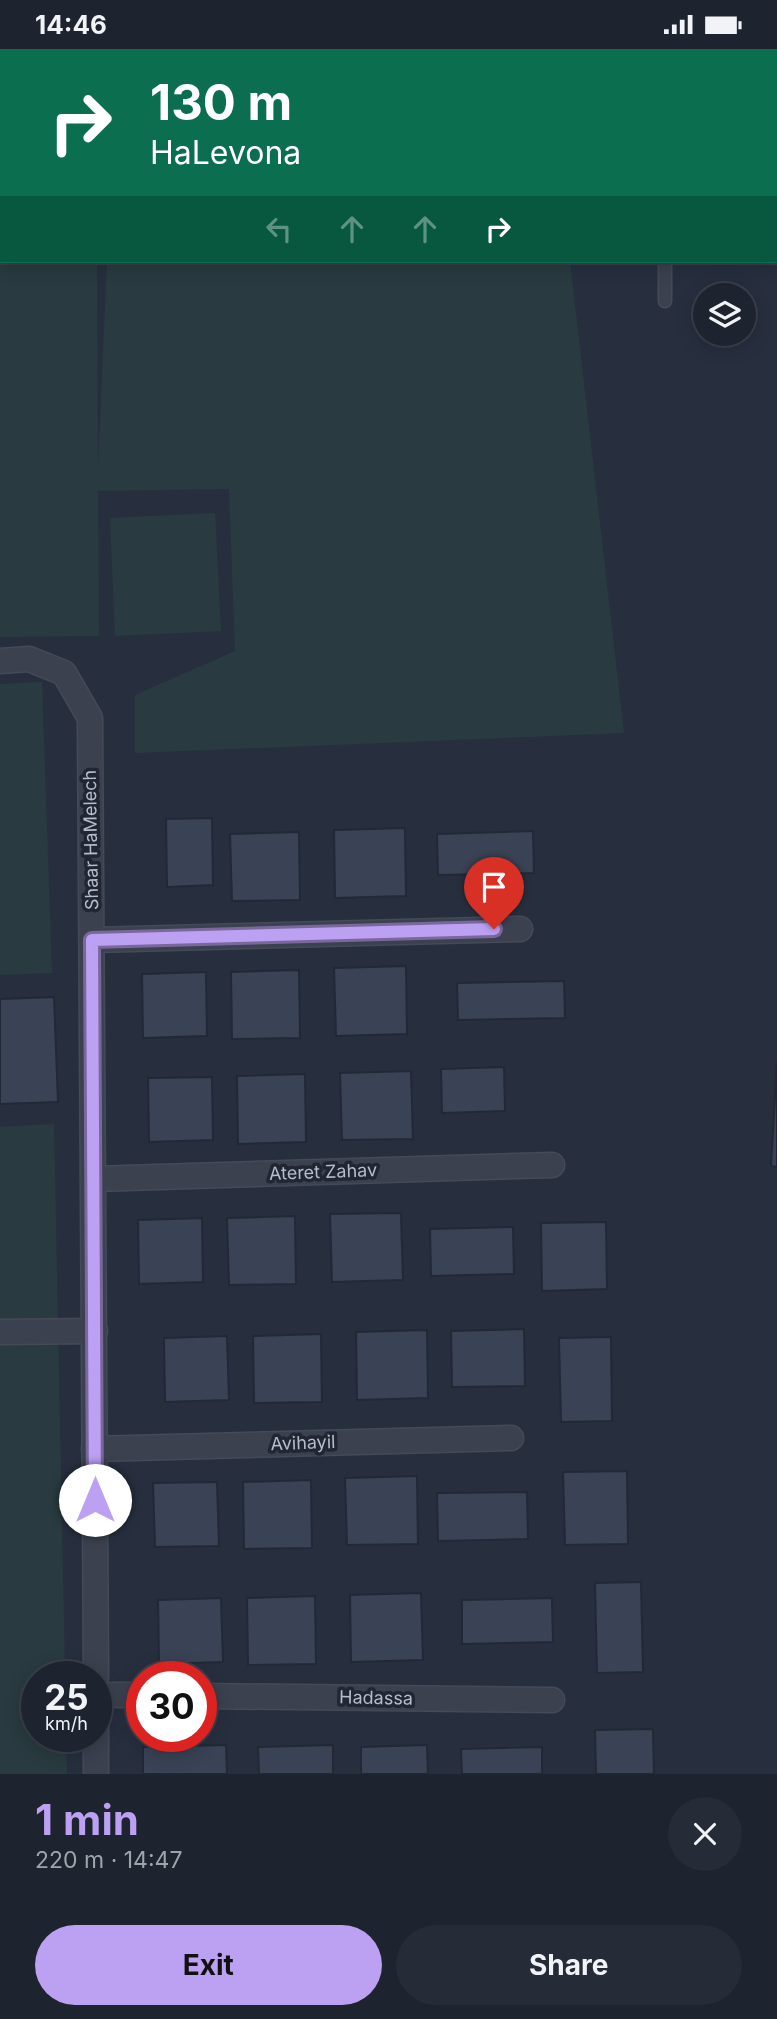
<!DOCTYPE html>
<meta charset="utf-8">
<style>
:root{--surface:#1d232f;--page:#252b37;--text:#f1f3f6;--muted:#a0a4aa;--line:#3b404b;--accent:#bca0f2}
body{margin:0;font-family:Inter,sans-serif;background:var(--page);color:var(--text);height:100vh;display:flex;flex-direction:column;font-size:26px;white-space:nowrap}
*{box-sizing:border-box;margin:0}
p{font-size:23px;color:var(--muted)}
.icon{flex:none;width:38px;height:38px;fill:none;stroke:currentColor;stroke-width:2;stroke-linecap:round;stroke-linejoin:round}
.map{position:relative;height:1725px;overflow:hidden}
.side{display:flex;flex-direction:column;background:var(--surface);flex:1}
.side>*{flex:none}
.guide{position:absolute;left:0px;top:0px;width:777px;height:214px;box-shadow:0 4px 18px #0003,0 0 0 2px var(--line);background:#0b6e4f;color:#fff;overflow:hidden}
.controls{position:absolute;left:693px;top:234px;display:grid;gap:14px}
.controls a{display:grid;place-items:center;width:63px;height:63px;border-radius:50%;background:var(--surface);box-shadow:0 4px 18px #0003,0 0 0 2px var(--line);font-size:35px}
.speed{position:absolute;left:21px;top:1612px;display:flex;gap:14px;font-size:35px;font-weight:700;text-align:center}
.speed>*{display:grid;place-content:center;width:91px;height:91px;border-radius:50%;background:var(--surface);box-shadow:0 4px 18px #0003,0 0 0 2px var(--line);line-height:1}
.speed small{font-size:18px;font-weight:400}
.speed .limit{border:10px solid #d22;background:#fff;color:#111}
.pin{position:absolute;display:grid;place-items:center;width:60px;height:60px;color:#fff;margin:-72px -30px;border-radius:50% 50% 50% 0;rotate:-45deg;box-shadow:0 0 7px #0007}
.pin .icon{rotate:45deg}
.me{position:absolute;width:77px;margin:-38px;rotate:0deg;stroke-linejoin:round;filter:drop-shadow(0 0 5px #0008)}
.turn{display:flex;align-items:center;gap:24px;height:147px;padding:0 35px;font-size:32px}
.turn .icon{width:91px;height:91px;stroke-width:2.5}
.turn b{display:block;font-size:49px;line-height:60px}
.lanes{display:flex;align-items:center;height:66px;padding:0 35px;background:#0003;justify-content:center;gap:35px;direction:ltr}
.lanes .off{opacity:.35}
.round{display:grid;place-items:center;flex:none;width:74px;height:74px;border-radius:37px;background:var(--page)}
.headline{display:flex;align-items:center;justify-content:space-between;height:119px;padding:0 35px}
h1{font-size:42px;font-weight:700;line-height:52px;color:var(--accent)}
.primary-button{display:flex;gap:14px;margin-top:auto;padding:14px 35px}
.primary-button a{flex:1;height:80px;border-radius:42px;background:var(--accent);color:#111;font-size:28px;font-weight:700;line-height:80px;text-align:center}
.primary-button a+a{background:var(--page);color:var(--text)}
.status{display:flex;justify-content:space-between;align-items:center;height:49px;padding:0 35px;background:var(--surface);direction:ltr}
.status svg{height:19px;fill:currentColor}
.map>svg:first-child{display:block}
</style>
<div class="status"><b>14:46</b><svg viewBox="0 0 49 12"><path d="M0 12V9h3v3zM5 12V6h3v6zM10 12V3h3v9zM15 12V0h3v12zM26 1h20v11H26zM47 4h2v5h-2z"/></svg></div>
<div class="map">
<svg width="777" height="1725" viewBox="0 0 777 1725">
<rect width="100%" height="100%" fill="#272f3f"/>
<g fill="#293b40">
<polygon points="0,0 469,0 469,2 2,2 2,42"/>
<polygon points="0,71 2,212 97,212 98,419 107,212 570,212 624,684 135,704 135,646 235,602 229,440 98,442 99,587 0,588"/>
<polygon points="215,464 221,582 115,587 110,469"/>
<polygon points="42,633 52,924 0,926 0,635"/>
<polygon points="54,1075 65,1627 37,1628 37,1687 66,1687 67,1725 0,1725 0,1078"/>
</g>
<g fill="#394355" stroke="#222836" stroke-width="2">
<polygon points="212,769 213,836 167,838 166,770"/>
<polygon points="405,779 406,847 335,849 334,781"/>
<polygon points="533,782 534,824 438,826 437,785"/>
<polygon points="299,783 300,851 232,852 230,785"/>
<polygon points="406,917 407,985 336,987 334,919"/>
<polygon points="299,921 300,989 232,990 231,923"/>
<polygon points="206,923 207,987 143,989 142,925"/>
<polygon points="564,932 565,969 458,971 457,934"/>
<polygon points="54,948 58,1053 0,1055 0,950"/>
<polygon points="777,1013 777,1118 771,1117"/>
<polygon points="504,1018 505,1062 442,1064 441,1020"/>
<polygon points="411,1022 413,1090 342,1091 340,1024"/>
<polygon points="305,1025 306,1093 238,1095 237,1027"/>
<polygon points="212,1028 213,1091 149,1093 148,1029"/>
<polygon points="401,1164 403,1231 332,1233 330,1165"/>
<polygon points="295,1167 296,1235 229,1236 227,1169"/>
<polygon points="202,1169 203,1233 139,1235 138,1171"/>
<polygon points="606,1173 607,1240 542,1242 541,1174"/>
<polygon points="513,1178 514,1225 431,1227 430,1180"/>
<polygon points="524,1280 525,1337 452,1338 451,1282"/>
<polygon points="427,1281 428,1349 357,1351 356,1283"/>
<polygon points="321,1285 322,1353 254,1354 253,1287"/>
<polygon points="227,1287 229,1351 165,1353 164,1289"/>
<polygon points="611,1288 612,1372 561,1373 559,1289"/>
<polygon points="627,1422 628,1495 565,1496 563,1423"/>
<polygon points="417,1427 418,1495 347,1496 345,1429"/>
<polygon points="311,1431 312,1499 244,1500 243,1433"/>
<polygon points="217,1433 219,1497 155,1498 153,1434"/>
<polygon points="527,1443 528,1490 438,1492 437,1444"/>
<polygon points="641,1533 643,1623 597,1624 595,1534"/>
<polygon points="421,1544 423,1611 351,1613 350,1546"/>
<polygon points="315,1547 316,1615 248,1616 247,1549"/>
<polygon points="221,1549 223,1613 159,1615 158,1551"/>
<polygon points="552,1549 553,1593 462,1595 462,1551"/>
<polygon points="653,1680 654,1725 596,1725 595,1681"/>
<polygon points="226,1696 227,1725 143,1725 143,1698"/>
<polygon points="333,1696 333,1725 259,1725 258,1698"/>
<polygon points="427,1696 428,1725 361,1725 361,1698"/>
<polygon points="542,1698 542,1725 462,1725 461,1700"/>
</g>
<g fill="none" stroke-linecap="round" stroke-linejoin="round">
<defs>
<g id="lane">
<polyline points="661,0 661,2"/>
<polyline points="665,212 665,252"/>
</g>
<g id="street">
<polyline points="0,612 29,610 64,624 90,669 96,1628"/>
<polyline points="92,891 520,880"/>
<polyline points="94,1130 552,1116"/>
<polyline points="0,1283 95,1282"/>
<polyline points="94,1400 511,1389"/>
<polyline points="96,1646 142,1646"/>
<polyline points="201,1647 552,1651"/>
<polyline points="96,1648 96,1725"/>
</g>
</defs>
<use href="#lane" stroke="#444a58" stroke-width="15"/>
<use href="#street" stroke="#444a58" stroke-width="27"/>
<use href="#lane" stroke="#3b414f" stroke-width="12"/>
<use href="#street" stroke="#3b414f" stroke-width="24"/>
</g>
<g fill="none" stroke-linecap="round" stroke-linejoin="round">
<defs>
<polyline id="route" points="95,1451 92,891 494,880"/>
</defs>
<use href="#route" stroke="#7a689d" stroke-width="18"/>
<use href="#route" stroke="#bca0f2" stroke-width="12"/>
</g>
<g text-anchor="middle" stroke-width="7" stroke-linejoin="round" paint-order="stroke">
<g font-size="18" fill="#b7bdca" stroke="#202634">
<text transform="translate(91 791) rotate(-91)" y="6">Shaar HaMelech</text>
<text transform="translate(323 1123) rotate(-2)" y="6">Ateret Zahav</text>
<text transform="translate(303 1394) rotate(-2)" y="6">Avihayil</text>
<text transform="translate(376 1649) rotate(1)" y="6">Hadassa</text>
</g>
</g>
</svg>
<div class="controls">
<a><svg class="icon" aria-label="layers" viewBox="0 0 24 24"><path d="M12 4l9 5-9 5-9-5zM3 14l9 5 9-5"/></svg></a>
</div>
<div class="speed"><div>25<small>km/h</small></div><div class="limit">30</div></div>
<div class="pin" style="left:494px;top:880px;background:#d93025"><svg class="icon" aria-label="arrive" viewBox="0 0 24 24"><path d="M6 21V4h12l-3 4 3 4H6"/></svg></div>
<svg class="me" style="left:95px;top:1451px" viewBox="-20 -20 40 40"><circle r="19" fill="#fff"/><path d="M0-13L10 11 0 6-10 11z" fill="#bca0f2"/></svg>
<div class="guide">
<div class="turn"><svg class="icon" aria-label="right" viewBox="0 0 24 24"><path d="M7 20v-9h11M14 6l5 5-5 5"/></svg><div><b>130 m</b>HaLevona</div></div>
<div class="lanes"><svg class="icon off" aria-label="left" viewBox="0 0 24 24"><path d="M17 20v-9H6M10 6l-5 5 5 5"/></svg><svg class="icon off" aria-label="ahead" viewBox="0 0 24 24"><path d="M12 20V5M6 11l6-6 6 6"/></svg><svg class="icon off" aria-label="ahead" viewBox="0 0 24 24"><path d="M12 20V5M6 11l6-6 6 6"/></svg><svg class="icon" aria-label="right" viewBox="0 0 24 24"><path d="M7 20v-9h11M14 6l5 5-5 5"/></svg></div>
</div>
</div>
<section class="side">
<div class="headline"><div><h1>1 min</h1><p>220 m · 14:47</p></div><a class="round"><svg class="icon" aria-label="close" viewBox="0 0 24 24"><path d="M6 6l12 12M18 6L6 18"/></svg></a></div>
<div class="primary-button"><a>Exit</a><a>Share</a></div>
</section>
